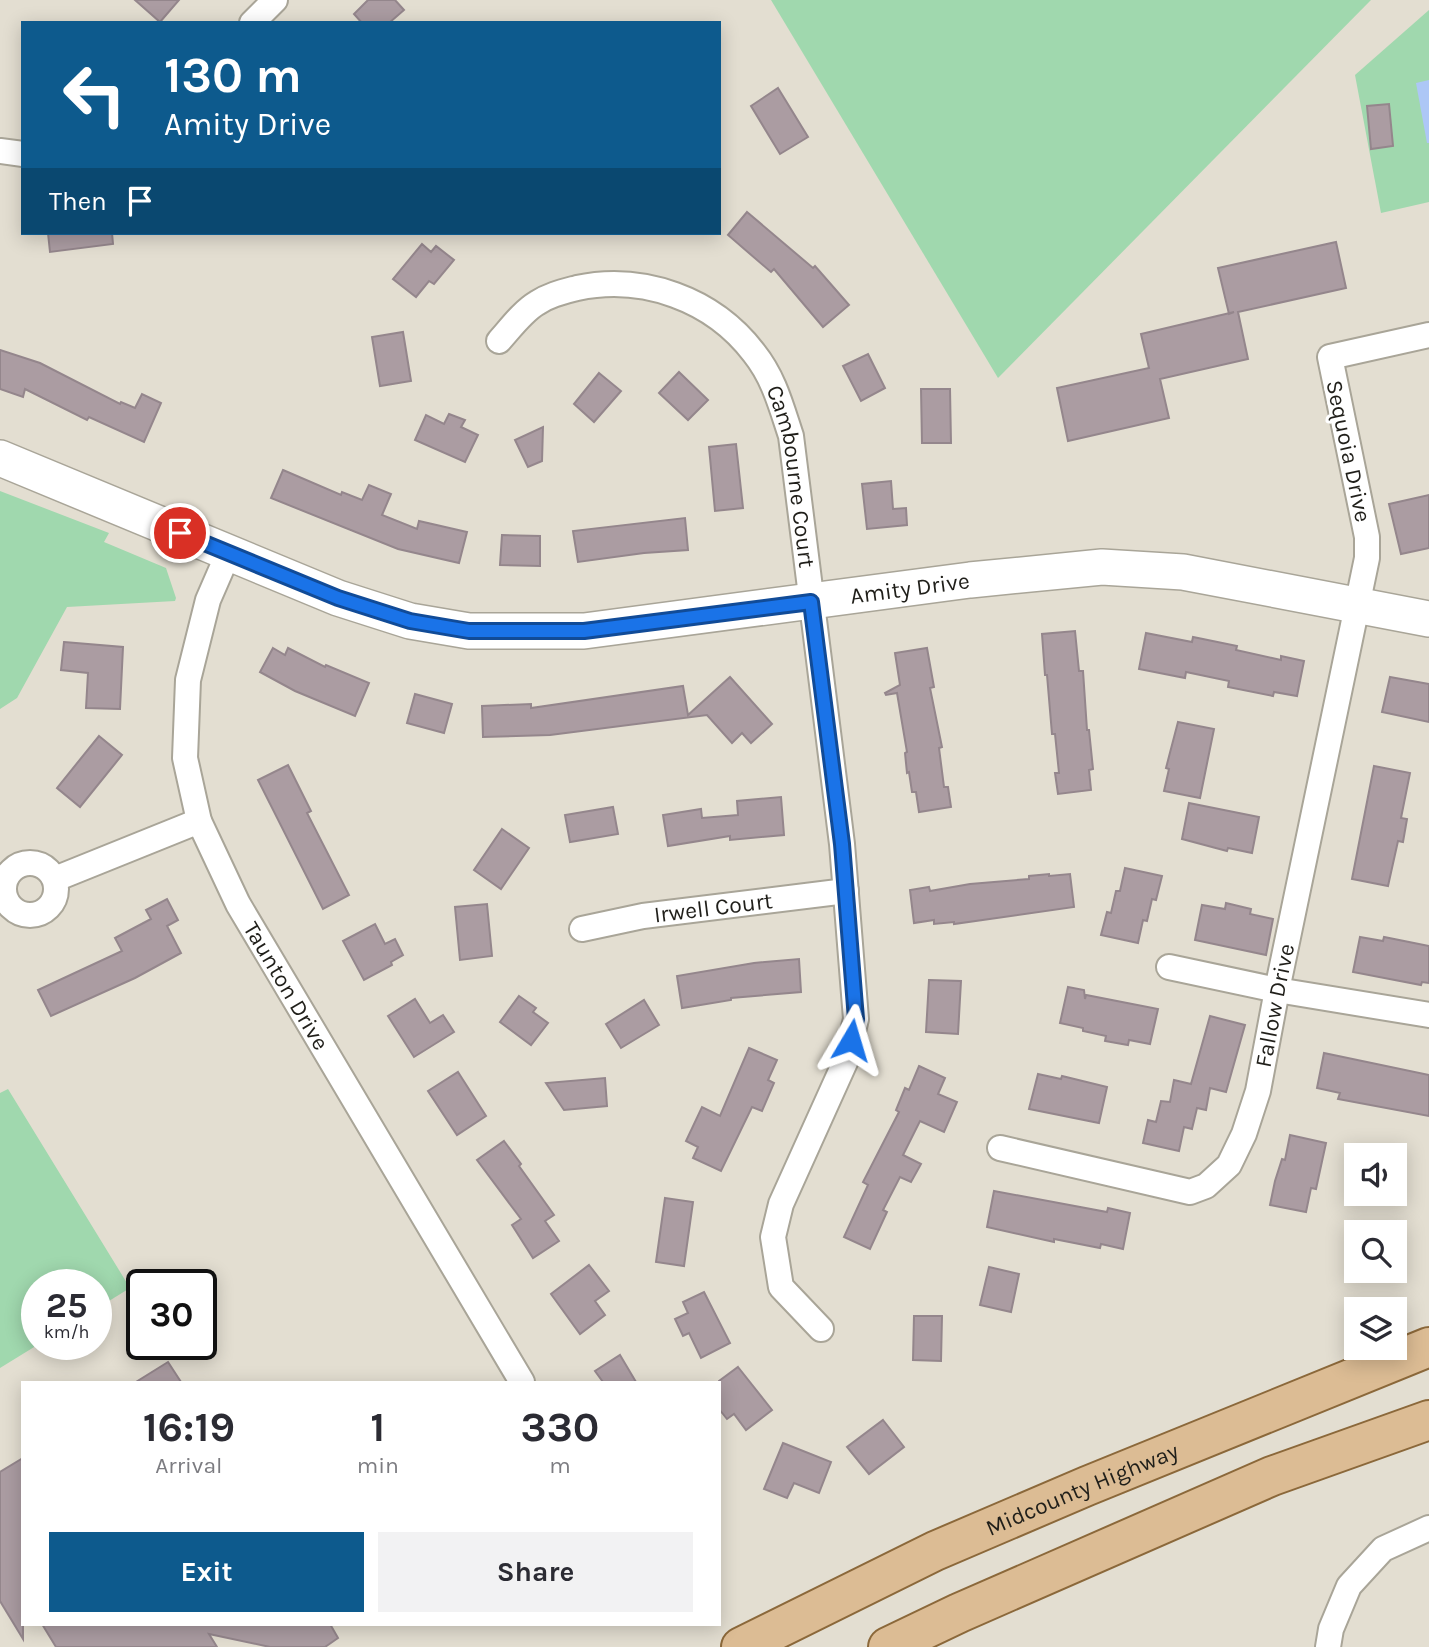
<!DOCTYPE html>
<style>
:root{--surface:#fff;--page:#f2f2f3;--text:#2b2b33;--muted:#7c7c81;--accent:#0d5a8d}
body{margin:0;font-family:Karla,sans-serif;background:var(--page);color:var(--text);height:100vh;display:flex;flex-direction:column;font-size:26px;white-space:nowrap}
*{box-sizing:border-box;margin:0}
p{font-size:23px;color:var(--muted)}
.icon{flex:none;width:38px;height:38px;fill:none;stroke:currentColor;stroke-width:2;stroke-linecap:round;stroke-linejoin:round}
.map{position:relative;flex:1;overflow:hidden}
.details{position:absolute;left:21px;top:1381px;width:700px;height:245px;display:flex;flex-direction:column;background:var(--surface);border-radius:0px;box-shadow:0 4px 18px #0003}
.details>*{flex:none}
.guide{position:absolute;left:21px;top:21px;width:700px;height:214px;border-radius:0px;box-shadow:0 4px 18px #0003;background:#0d5a8d;color:#fff;overflow:hidden}
.fabs{position:absolute;left:1344px;top:1143px;display:grid;gap:14px}
.fabs a{display:grid;place-items:center;width:63px;height:63px;border-radius:0px;background:var(--surface);box-shadow:0 4px 18px #0003;font-size:35px}
.speed{position:absolute;left:21px;top:1269px;display:flex;gap:14px;font-size:35px;font-weight:700;text-align:center}
.speed>*{display:grid;place-content:center;width:91px;height:91px;border-radius:50%;background:var(--surface);box-shadow:0 4px 18px #0003;line-height:1}
.speed small{font-size:18px;font-weight:400}
.speed .limit{border:4px solid #111;border-radius:10px;background:#fff;color:#111}
.pin{position:absolute;display:grid;place-items:center;width:60px;height:60px;color:#fff;margin:-30px;border:4px solid #fff;border-radius:50%;box-shadow:0 2px 7px #0007}
.me{position:absolute;width:77px;margin:-38px;rotate:7deg;stroke-linejoin:round;filter:drop-shadow(0 0 5px #0008)}
.turn{display:flex;align-items:center;gap:24px;height:147px;padding:0 28px;font-size:32px}
.turn .icon{width:91px;height:91px;stroke-width:2.5}
.turn b{display:block;font-size:49px;line-height:60px}
.then{display:flex;align-items:center;height:66px;padding:0 28px;background:#0003;gap:14px;font-size:26px}
.eta{display:flex;justify-content:space-evenly;align-items:center;height:119px;text-align:center}
.eta b{font-size:42px;font-weight:700;line-height:49px}
.button{display:flex;gap:14px;margin-top:auto;padding:14px 28px}
.button a{flex:1;height:80px;border-radius:0px;background:var(--accent);color:#fff;font-size:28px;font-weight:700;line-height:80px;text-align:center}
.button a+a{background:var(--page);color:var(--text)}
.map>svg:first-child{display:block}
</style>
<div class="map">
<svg width="1429" height="1647" viewBox="0 0 1429 1647">
<rect width="100%" height="100%" fill="#e3ded1"/>
<g fill="#a0d8ae">
<polygon points="771,0 1371,0 998,378"/>
<polygon points="1429,10 1429,202 1381,213 1355,75"/>
<polygon points="0,491 109,533 104,542 166,568 176,598 175,601 67,607 17,698 0,709"/>
<polygon points="8,1089 130,1288 96,1309 96,1284 37,1284 37,1344 39,1344 0,1368 0,1093"/>
</g>
<polygon fill="#adc7f6" points="1429,80 1429,143 1427,143 1416,83"/>
<g fill="#ab9ca2" stroke="#94868c" stroke-width="2">
<polygon points="135,0 179,0 160,22"/>
<polygon points="368,0 395,0 404,10 389,23 362,23 354,14"/>
<polygon points="778,88 808,137 780,154 751,106"/>
<polygon points="1389,104 1393,146 1371,149 1367,106"/>
<polygon points="747,212 813,268 815,266 849,305 823,327 774,269 771,272 728,235"/>
<polygon points="48,233 112,233 113,244 50,252"/>
<polygon points="1336,242 1346,288 1238,312 1248,359 1160,379 1169,418 1068,441 1057,388 1149,368 1141,334 1234,312 1229,314 1218,268"/>
<polygon points="422,244 431,252 436,246 454,260 434,284 429,281 416,297 393,279"/>
<polygon points="403,332 411,381 380,386 372,337"/>
<polygon points="0,350 40,363 120,404 121,402 135,408 142,394 161,403 144,442 89,417 87,420 25,389 23,397 0,389"/>
<polygon points="868,354 885,388 861,401 843,366"/>
<polygon points="679,372 708,400 688,420 659,393"/>
<polygon points="599,373 621,391 594,422 574,404"/>
<polygon points="921,389 950,389 951,443 922,443"/>
<polygon points="449,414 465,420 461,427 478,435 465,462 415,440 426,415 444,424"/>
<polygon points="543,427 542,461 528,467 515,440"/>
<polygon points="736,444 743,508 715,511 709,447"/>
<polygon points="283,470 341,495 342,492 362,500 369,485 391,494 382,515 417,529 419,521 467,532 459,563 398,549 271,498"/>
<polygon points="891,481 893,509 906,508 907,525 867,529 862,484"/>
<polygon points="1429,495 1429,548 1401,554 1389,504"/>
<polygon points="685,518 688,550 644,553 578,562 573,531"/>
<polygon points="502,535 540,536 540,566 500,565"/>
<polygon points="1075,631 1079,671 1083,671 1087,730 1089,730 1093,769 1089,770 1091,790 1058,794 1055,773 1059,773 1055,734 1052,734 1047,675 1045,675 1042,634"/>
<polygon points="1146,633 1192,642 1193,637 1237,646 1236,650 1281,660 1281,656 1304,661 1297,696 1274,692 1273,696 1228,687 1229,681 1186,672 1185,678 1139,669"/>
<polygon points="64,642 123,647 120,709 86,708 88,673 61,670"/>
<polygon points="273,648 285,655 288,648 325,667 326,665 369,683 355,716 295,691 260,672"/>
<polygon points="927,648 934,687 930,688 942,747 939,748 944,787 948,787 951,807 919,812 916,792 912,792 909,772 907,773 905,753 907,752 897,693 886,695 885,693 900,685 895,653"/>
<polygon points="730,677 772,724 751,743 742,733 732,743 707,715 550,735 483,737 482,706 531,704 531,708 683,686 688,715"/>
<polygon points="1390,677 1429,684 1429,722 1382,712"/>
<polygon points="415,694 452,704 444,733 407,723"/>
<polygon points="1178,722 1214,729 1200,798 1164,791 1169,769 1166,768"/>
<polygon points="99,736 122,755 80,807 57,788"/>
<polygon points="288,765 311,811 307,813 349,895 323,909 258,780"/>
<polygon points="1374,766 1410,773 1401,818 1407,819 1403,842 1398,841 1388,886 1352,879"/>
<polygon points="781,797 784,835 730,840 730,836 668,846 663,815 701,809 702,818 738,815 737,801"/>
<polygon points="1189,803 1259,817 1252,853 1228,848 1227,851 1182,839"/>
<polygon points="613,807 618,834 570,842 565,815"/>
<polygon points="502,829 529,848 501,889 474,870"/>
<polygon points="1125,868 1162,876 1156,900 1152,899 1147,921 1143,920 1138,943 1101,935 1107,912 1111,913 1116,891 1120,891"/>
<polygon points="1049,874 1049,876 1070,874 1074,907 954,924 954,922 934,924 934,920 914,923 910,890 929,887 930,891 970,884 1029,879 1029,876"/>
<polygon points="167,899 178,920 167,926 181,953 135,978 51,1016 38,990 122,951 115,938 151,919 146,910"/>
<polygon points="1226,903 1251,909 1250,914 1273,919 1266,955 1195,940 1202,905 1225,909"/>
<polygon points="487,904 492,956 460,960 455,907"/>
<polygon points="375,924 385,944 395,939 403,955 391,962 392,965 364,980 343,941"/>
<polygon points="1360,937 1383,941 1384,937 1429,946 1429,983 1422,982 1421,985 1353,972"/>
<polygon points="799,959 801,992 731,998 731,1000 682,1008 677,976 754,963"/>
<polygon points="929,980 961,981 958,1034 926,1032"/>
<polygon points="1068,987 1084,990 1085,999 1086,995 1158,1009 1150,1044 1129,1040 1128,1045 1105,1041 1106,1036 1083,1031 1083,1028 1060,1023"/>
<polygon points="519,996 536,1008 533,1012 548,1023 531,1045 500,1022"/>
<polygon points="415,999 430,1023 443,1015 454,1032 414,1057 388,1016"/>
<polygon points="644,1000 659,1025 621,1048 606,1024"/>
<polygon points="1210,1016 1245,1025 1226,1092 1210,1088 1206,1110 1197,1108 1192,1129 1184,1127 1179,1151 1143,1143 1148,1120 1156,1122 1161,1101 1170,1102 1174,1080 1191,1084"/>
<polygon points="749,1048 777,1060 768,1080 774,1083 762,1111 752,1107 721,1171 693,1158 698,1147 686,1141 702,1107 720,1116"/>
<polygon points="1324,1053 1429,1075 1429,1116 1338,1099 1340,1093 1317,1088"/>
<polygon points="919,1066 945,1078 938,1094 957,1102 944,1132 920,1121 903,1155 921,1164 911,1182 900,1177 883,1210 887,1212 870,1249 844,1237 868,1185 863,1182 899,1112 896,1110 905,1088 909,1090"/>
<polygon points="458,1072 486,1116 457,1135 428,1091"/>
<polygon points="1038,1074 1061,1079 1062,1076 1107,1087 1099,1123 1029,1109"/>
<polygon points="605,1078 607,1106 564,1110 546,1083"/>
<polygon points="1290,1135 1326,1143 1316,1189 1311,1188 1306,1212 1270,1205 1275,1181 1282,1159 1285,1160"/>
<polygon points="504,1141 521,1164 519,1166 554,1215 545,1221 559,1241 533,1258 512,1225 521,1219 477,1160"/>
<polygon points="994,1191 1107,1212 1108,1208 1130,1213 1123,1249 1101,1244 1100,1248 1054,1239 1054,1242 987,1227"/>
<polygon points="665,1198 693,1202 684,1266 656,1262"/>
<polygon points="589,1265 609,1291 595,1301 605,1315 580,1334 551,1294"/>
<polygon points="989,1267 1019,1274 1011,1312 980,1305"/>
<polygon points="704,1292 730,1343 701,1358 689,1333 683,1336 675,1319 688,1313 683,1302"/>
<polygon points="914,1316 942,1316 941,1361 913,1360"/>
<polygon points="620,1355 636,1382 603,1382 595,1371"/>
<polygon points="168,1362 181,1382 136,1382"/>
<polygon points="738,1367 772,1410 746,1430 734,1414 727,1419 719,1409 719,1381"/>
<polygon points="883,1420 904,1447 869,1474 847,1447"/>
<polygon points="783,1443 831,1462 819,1493 794,1483 787,1498 764,1489"/>
<polygon points="23,1458 23,1639 0,1601 0,1472"/>
<polygon points="42,1624 330,1624 338,1638 325,1647 270,1647 209,1634 217,1647 56,1647"/>
</g>
<g fill="none" stroke-linecap="round" stroke-linejoin="round">
<defs>
<g id="street">
<polyline points="252,23 275,0"/>
<polyline points="0,151 23,154"/>
<path id="s1" d="M499,341c11,-12 23,-29 38,-38 12,-8 25,-11 40,-15 66,-14 136,11 177,65 20,25 27,53 37,83l51,408 14,175 -10,41 -65,144 -8,33 8,50 40,42"/>
<path id="s2" d="M228,554l-20,46 -20,80 -3,78 14,63 39,83 284,478"/>
<circle cx="30" cy="889" r="26"/>
<polyline points="55,879 199,821"/>
<path id="s3" d="M582,929l61,-13 203,-25"/>
<polyline points="1169,967 1277,990 1429,1015"/>
<path id="s4" d="M1000,1148l190,44 16,-6 23,-21 15,-31 14,-43 19,-101 90,-432v-21l-37,-180 99,-22"/>
<polyline points="1328,1647 1331,1629 1349,1586 1383,1549 1429,1528"/>
</g>
<g id="secondary">
<path id="s5" d="M0,458l338,140 72,23 59,10h115l386,-51 132,-13 81,5 246,47"/>
</g>
<g id="primary">
<path id="s6" d="M741,1647l194,-96 152,-65 342,-139"/>
<polyline points="888,1647 959,1613 1272,1476 1429,1420"/>
</g>
</defs>
<use href="#street" stroke="#a9a598" stroke-width="28"/>
<use href="#secondary" stroke="#a9a598" stroke-width="38"/>
<use href="#primary" stroke="#8b683a" stroke-width="42"/>
<use href="#street" stroke="#fff" stroke-width="24"/>
<use href="#secondary" stroke="#fff" stroke-width="35"/>
<use href="#primary" stroke="#dcbc94" stroke-width="38"/>
</g>
<g fill="none" stroke-linecap="round" stroke-linejoin="round">
<defs>
<polyline id="route" points="180,533 338,598 410,621 469,631 584,631 811,602 842,844 856,1019 851,1040"/>
</defs>
<use href="#route" stroke="#114b97" stroke-width="18"/>
<use href="#route" stroke="#1a73e8" stroke-width="12"/>
</g>
<g text-anchor="middle" stroke-width="6" stroke-linejoin="round" paint-order="stroke">
<g font-size="23" fill="#201f1a" stroke="#fff">
<text transform="translate(1349 451) rotate(78)" y="8">Sequoia Drive</text>
<text dy="8" stroke="none"><textPath href="#s1" startOffset="427">Cambourne Court</textPath></text>
<text dy="8" stroke="none"><textPath href="#s5" startOffset="945">Amity Drive</textPath></text>
<text dy="8" stroke="none"><textPath href="#s3" startOffset="133">Irwell Court</textPath></text>
<text dy="8" stroke="none"><textPath href="#s2" startOffset="462">Taunton Drive</textPath></text>
<text dy="8" stroke="none"><textPath href="#s4" startOffset="410">Fallow Drive</textPath></text>
<text dy="8" stroke="none"><textPath href="#s6" startOffset="376">Midcounty Highway</textPath></text>
</g>
</g>
</svg>
<div class="fabs">
<a><svg class="icon" aria-label="sound" viewBox="0 0 24 24"><path d="M4 9h4l5-4v14l-5-4H4zM17 9q2 3 0 6"/></svg></a>
<a><svg class="icon" aria-label="search" viewBox="0 0 24 24"><circle cx="10" cy="10" r="6"/><path d="M15 15l6 6"/></svg></a>
<a><svg class="icon" aria-label="layers" viewBox="0 0 24 24"><path d="M12 4l9 5-9 5-9-5zM3 14l9 5 9-5"/></svg></a>
</div>
<div class="speed"><div>25<small>km/h</small></div><div class="limit">30</div></div>
<div class="pin" style="left:180px;top:533px;background:#d93025"><svg class="icon" aria-label="arrive" viewBox="0 0 24 24"><path d="M6 21V4h12l-3 4 3 4H6"/></svg></div>
<svg class="me" style="left:851px;top:1040px" viewBox="-20 -20 40 40"><path d="M0-17L14 15 0 8-14 15z" fill="#1a73e8" stroke="#fff" stroke-width="4"/></svg>
<div class="guide">
<div class="turn"><svg class="icon" aria-label="left" viewBox="0 0 24 24"><path d="M17 20v-9H6M10 6l-5 5 5 5"/></svg><div><b>130 m</b>Amity Drive</div></div>
<div class="then">Then<svg class="icon" aria-label="arrive" viewBox="0 0 24 24"><path d="M6 21V4h12l-3 4 3 4H6"/></svg></div>
</div>
<section class="details">
<div class="eta">
<div><b>16:19</b><p>Arrival</p></div>
<div><b>1</b><p>min</p></div>
<div><b>330</b><p>m</p></div>
</div>
<div class="button"><a>Exit</a><a>Share</a></div>
</section>
</div>
